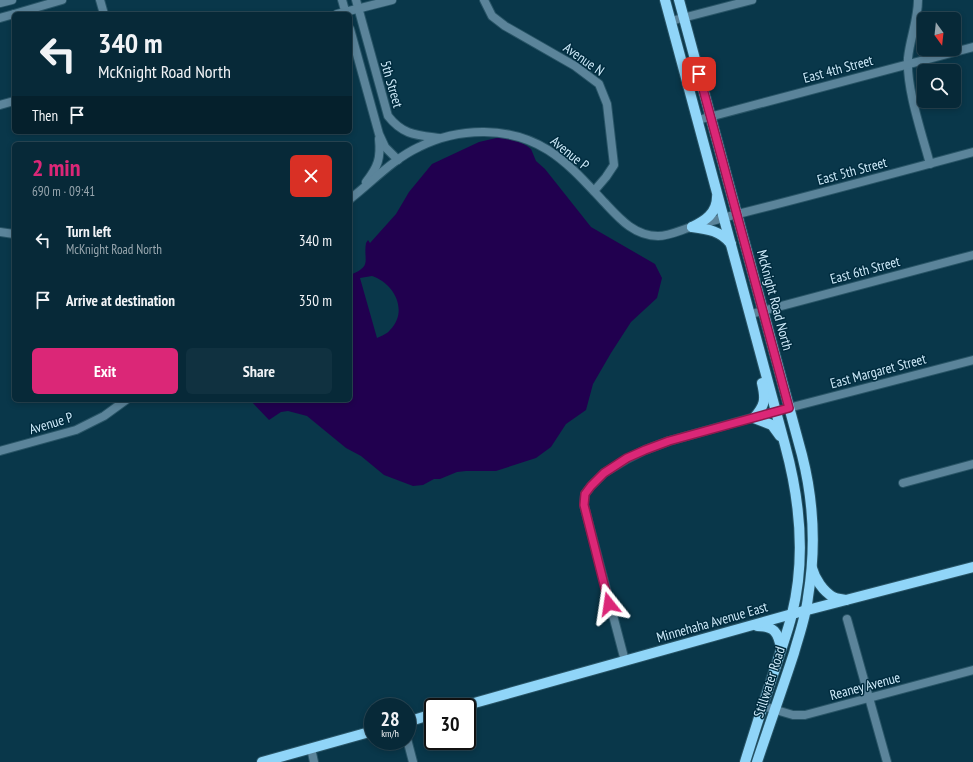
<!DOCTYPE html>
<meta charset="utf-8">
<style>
:root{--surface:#072938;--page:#103140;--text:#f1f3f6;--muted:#98a6ae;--line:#284553;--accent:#db2777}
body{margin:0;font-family:"PT Sans Narrow",sans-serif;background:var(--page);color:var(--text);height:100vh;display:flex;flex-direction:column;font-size:15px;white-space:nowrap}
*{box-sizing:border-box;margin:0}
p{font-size:13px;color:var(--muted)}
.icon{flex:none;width:22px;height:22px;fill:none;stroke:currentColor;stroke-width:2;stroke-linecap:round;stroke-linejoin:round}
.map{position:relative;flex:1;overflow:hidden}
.sheet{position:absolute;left:12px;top:142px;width:340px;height:260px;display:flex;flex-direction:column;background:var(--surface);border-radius:6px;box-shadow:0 2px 6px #0003,0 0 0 1px var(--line)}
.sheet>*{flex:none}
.top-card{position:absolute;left:12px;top:12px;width:340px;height:122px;border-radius:6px;box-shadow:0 2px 6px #0003,0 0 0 1px var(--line);background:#072938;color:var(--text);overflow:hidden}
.needle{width:26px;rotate:165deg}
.fabs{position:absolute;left:917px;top:12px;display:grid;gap:8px}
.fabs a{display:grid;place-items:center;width:44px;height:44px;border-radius:6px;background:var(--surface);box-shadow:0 2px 6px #0003,0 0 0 1px var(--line);font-size:20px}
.speed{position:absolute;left:364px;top:698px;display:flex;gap:8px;font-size:20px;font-weight:700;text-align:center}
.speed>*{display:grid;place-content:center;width:52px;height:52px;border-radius:50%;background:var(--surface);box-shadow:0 2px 6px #0003,0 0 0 1px var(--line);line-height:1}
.speed small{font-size:10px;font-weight:400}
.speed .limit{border:2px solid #111;border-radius:6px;background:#fff;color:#111}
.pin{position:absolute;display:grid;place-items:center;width:34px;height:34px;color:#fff;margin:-17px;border-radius:8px;box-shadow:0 2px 6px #0006}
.me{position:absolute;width:44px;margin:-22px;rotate:345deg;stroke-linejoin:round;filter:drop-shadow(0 0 3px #0008)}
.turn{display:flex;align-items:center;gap:14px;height:84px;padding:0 20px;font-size:18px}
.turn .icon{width:52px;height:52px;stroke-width:2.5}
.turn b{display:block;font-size:28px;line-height:34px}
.then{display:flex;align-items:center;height:38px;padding:0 20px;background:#0003;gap:8px;font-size:15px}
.round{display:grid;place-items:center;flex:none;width:42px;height:42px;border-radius:6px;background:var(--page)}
.headline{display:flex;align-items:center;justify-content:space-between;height:68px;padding:0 20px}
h1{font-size:24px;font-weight:800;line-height:30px;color:var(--accent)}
.primary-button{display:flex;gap:8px;margin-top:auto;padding:8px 20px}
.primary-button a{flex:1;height:46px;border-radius:6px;background:var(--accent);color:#fff;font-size:16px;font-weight:800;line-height:46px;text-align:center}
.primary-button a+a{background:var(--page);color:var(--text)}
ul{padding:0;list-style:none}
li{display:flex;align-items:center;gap:12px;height:60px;padding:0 20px}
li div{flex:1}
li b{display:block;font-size:15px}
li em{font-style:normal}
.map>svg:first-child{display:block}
</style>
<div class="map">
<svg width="973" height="762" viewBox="0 0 973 762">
<rect width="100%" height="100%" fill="#09374a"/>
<path fill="#21004f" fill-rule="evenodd" d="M505,136l7,1 15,9 4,3 5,12 9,8 46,58 64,37 7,14 -5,20 -26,24 -20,31 -18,31 -7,26 -20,14 -15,23 -15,11 -40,13h-30l-9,1 -17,7h-6l-11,6 -10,1 -29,-11 -23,-19 -15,-8 -39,-32 -19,-5 -7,1 -12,8 -19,-20h100v-125c23,-9 13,-14 16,-32l2,-3 2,3 26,-29 13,-22 23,-28 47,-22zM372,276c22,7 37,35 18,54 -3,4 -9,6 -13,8l-17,-60z"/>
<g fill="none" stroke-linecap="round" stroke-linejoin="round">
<defs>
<g id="minor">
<polyline points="100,0 104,14"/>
<polyline points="342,0 346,14"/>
<path d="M356,0l32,116c15,19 28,19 51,22"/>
<polyline points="484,0 492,16 505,26 575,66 599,84 607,104 614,165 606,177 594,191"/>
<path d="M918,0c0,20 -8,38 -10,58 -2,30 14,76 22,106"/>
<polyline points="0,3 12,0"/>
<polyline points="14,14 62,0"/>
<polyline points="337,14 392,0"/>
<polyline points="0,18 14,14"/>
<polyline points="671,21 752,0"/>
<polyline points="350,29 379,134 385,147 398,160"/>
<polyline points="0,105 14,101"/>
<polyline points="698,120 973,47"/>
<path d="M366,182c12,-15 15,-24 13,-43"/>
<path d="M350,199c22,-17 43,-40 69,-52 40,-20 91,-21 129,3 22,14 39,34 56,52 15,16 30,34 54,34 10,0 21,-5 30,-8 17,-5 34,-10 50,-14 79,-20 157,-41 235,-62"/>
<polyline points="0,232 14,234"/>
<polyline points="751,314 973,255"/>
<polyline points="0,451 76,430 104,416 126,400"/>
<polyline points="903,483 973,464"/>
<polyline points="847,619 887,762"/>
<polyline points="625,661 584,505 585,494 591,486 604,473 627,459 645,450 669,441 769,413 973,360"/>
<polyline points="763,706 793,715 805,715 973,670"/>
<polyline points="407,739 413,762"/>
<polyline points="311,748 314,762"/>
</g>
<g id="major">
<path d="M665,0l120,445c15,55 21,113 7,169 -4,17 -11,35 -16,52 -11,32 -21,64 -31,96"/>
<path d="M679,0l123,455c12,47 14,94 6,142 -2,19 -9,38 -14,56 -12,37 -25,73 -37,109"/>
<path d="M692,227c13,-6 25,-14 25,-30"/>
<path d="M692,227c16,2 29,4 39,17"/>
<path d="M762,383c4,17 3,22 -8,35l18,7 8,11"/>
<path d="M812,568c3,11 11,23 21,29 4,2 9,2 13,3"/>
<path d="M757,626c17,0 21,6 24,22"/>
<polyline points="460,707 792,614 973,567"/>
<polyline points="407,722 433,714"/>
<polyline points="262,762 373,731"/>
</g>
</defs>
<use href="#minor" stroke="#285466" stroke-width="10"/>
<use href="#major" stroke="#285466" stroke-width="12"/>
<use href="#minor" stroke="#5b849a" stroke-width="8"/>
<use href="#major" stroke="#90d5f8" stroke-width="10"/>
</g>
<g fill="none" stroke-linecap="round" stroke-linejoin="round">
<defs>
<polyline id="route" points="609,604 584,505 585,494 591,486 604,473 627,458 645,450 669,441 789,408 699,74"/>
</defs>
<use href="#route" stroke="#8e194d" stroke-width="10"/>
<use href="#route" stroke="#db2777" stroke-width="7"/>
</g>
<g text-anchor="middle" stroke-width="3" stroke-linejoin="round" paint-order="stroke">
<g font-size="14" fill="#cdeaf9" stroke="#002c3f">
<text transform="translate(584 59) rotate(35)" y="5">Avenue N</text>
<text transform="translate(838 69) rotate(-15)" y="5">East 4th Street</text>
<text transform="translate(392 84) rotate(74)" y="5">5th Street</text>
<text transform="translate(570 153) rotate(39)" y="5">Avenue P</text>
<text transform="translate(852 171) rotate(-15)" y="5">East 5th Street</text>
<text transform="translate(865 270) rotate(-15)" y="5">East 6th Street</text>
<text transform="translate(775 300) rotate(75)" y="5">McKnight Road North</text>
<text transform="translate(878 371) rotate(-15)" y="5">East Margaret Street</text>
<text transform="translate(51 423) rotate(-17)" y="5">Avenue P</text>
<text transform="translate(712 622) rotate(-16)" y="5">Minnehaha Avenue East</text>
<text transform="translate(769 682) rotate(-72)" y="5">Stillwater Road</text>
<text transform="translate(865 686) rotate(-15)" y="5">Reaney Avenue</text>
</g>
</g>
</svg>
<div class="fabs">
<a><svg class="needle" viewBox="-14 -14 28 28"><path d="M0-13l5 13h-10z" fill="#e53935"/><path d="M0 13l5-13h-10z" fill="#98a6ae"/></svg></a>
<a><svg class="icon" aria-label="search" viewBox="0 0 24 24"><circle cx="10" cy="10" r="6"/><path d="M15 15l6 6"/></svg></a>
</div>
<div class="speed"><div>28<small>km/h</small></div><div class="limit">30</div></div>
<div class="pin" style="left:699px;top:74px;background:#d93025"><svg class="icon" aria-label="arrive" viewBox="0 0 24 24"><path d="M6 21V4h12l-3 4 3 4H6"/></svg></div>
<svg class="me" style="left:609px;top:604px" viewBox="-20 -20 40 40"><path d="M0-17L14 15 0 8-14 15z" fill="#db2777" stroke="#fff" stroke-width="4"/></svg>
<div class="top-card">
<div class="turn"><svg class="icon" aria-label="left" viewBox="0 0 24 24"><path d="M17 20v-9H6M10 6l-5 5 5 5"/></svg><div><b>340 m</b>McKnight Road North</div></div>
<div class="then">Then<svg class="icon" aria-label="arrive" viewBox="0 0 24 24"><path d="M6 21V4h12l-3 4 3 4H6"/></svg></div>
</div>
<section class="sheet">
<div class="headline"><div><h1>2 min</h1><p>690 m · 09:41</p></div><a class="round" style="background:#d93025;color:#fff"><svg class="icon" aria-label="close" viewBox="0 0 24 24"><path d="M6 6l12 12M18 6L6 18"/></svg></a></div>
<ul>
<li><svg class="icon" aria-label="left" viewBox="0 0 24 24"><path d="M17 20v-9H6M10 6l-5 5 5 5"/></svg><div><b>Turn left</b><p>McKnight Road North</p></div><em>340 m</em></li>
<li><svg class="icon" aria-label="arrive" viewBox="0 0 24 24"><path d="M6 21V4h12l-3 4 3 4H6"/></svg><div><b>Arrive at destination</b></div><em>350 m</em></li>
</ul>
<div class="primary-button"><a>Exit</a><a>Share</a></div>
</section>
</div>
